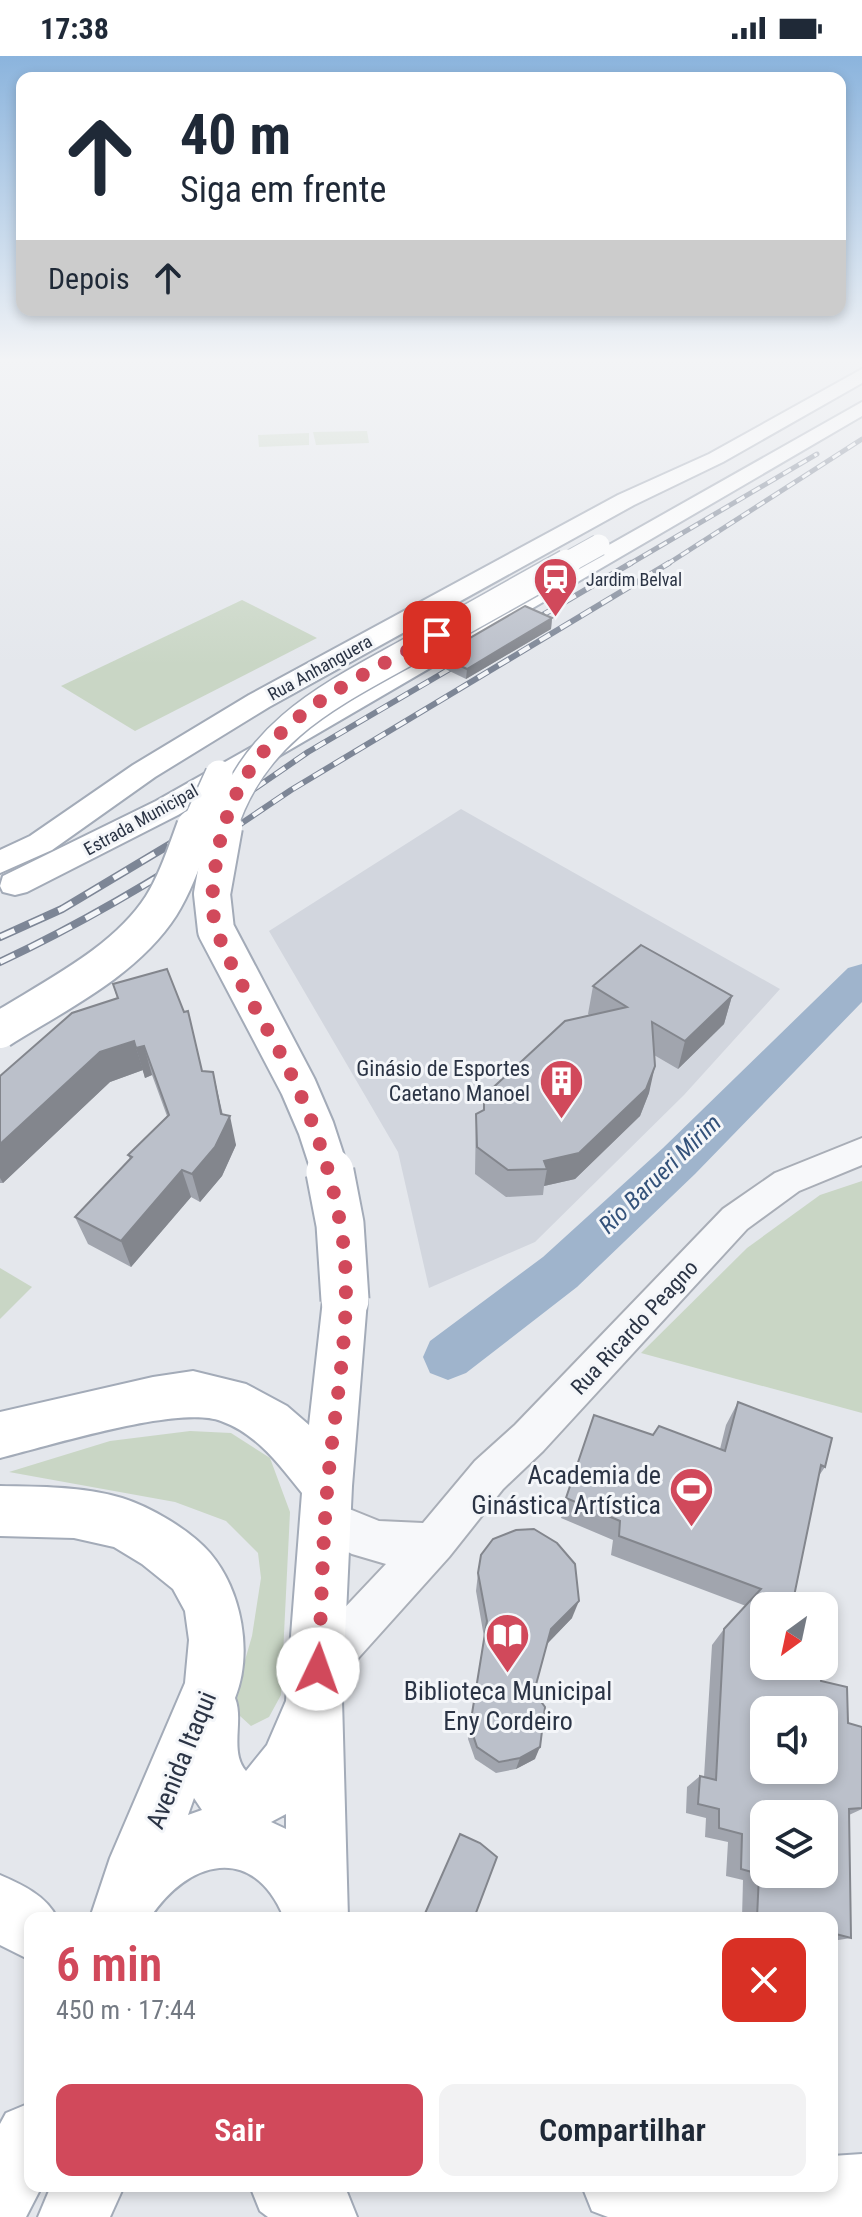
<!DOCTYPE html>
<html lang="pt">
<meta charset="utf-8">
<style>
:root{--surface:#fff;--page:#f2f2f3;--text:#1f2937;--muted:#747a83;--accent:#d1495b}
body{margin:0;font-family:"Roboto Condensed",sans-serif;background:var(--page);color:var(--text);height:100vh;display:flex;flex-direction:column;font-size:30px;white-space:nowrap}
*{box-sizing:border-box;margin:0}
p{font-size:26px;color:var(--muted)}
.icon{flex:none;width:44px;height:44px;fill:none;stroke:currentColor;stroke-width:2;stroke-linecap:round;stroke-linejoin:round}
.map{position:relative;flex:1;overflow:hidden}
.details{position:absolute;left:24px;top:1856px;width:814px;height:280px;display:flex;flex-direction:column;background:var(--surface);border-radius:16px;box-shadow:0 4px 12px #0003}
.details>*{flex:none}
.hud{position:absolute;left:16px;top:16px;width:830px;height:244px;border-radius:16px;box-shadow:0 4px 12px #0003;background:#fff;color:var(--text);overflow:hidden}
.needle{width:52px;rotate:213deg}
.fabs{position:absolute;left:750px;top:1536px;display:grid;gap:16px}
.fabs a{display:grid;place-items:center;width:88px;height:88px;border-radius:16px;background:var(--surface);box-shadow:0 4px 12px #0003;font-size:40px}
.pin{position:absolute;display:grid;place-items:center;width:68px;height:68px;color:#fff;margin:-34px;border-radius:16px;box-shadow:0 4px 12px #0006}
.me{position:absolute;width:88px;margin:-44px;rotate:3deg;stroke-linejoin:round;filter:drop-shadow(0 0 6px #0008)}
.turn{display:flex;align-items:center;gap:28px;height:168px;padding:0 32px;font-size:36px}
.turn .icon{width:104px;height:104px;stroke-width:2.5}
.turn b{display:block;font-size:56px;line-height:68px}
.then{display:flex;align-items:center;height:76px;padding:0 32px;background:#0003;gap:16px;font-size:30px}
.round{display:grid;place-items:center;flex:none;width:84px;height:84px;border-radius:16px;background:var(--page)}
.overview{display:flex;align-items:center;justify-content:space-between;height:136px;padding:0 32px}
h1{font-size:48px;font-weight:600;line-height:60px;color:var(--accent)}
.primary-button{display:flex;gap:16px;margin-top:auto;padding:16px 32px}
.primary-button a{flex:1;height:92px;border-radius:16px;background:var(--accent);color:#fff;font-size:32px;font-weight:600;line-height:92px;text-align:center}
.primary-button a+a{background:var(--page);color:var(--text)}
.status{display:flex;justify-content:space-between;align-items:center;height:56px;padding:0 40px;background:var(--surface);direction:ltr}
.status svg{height:22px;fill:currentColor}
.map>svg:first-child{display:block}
</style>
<div class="status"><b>17:38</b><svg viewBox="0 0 49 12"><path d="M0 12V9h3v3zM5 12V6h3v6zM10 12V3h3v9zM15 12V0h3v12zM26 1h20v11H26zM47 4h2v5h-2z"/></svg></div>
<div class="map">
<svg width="862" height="2161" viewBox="0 0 862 2161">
<rect width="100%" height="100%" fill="#e4e7ec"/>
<polygon fill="#d2d6de" points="461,753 780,933 684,1039 535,1186 429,1232 398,1096 269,875"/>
<g fill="#c9d6c5">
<polygon points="367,375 369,387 316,389 313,376"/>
<polygon points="309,377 309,389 259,391 258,379"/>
<polygon points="242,544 317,582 135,675 61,630"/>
<polygon points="862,1125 862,1357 641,1297 747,1192 820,1139"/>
<polygon points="0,1212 32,1231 0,1263"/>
<polygon points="190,1375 231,1377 270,1402 290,1456 281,1639 269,1661 251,1670 240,1660 234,1642 252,1580 261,1522 258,1497 226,1465 175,1446 9,1416 110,1385"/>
</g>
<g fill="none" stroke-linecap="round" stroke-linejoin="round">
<polygon fill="#9fb4cc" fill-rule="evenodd" points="862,908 862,946 695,1118 577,1231 466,1317 448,1324 430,1317 423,1301 430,1285 543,1201 663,1092 848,912"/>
<defs>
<polygon id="minor" points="862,1082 862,1109 799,1135 747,1173 543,1395 503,1433 449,1501 334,1629 318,1635 302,1629 296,1613 302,1597 386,1508 352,1498 313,1478 307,1464 313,1450 327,1444 379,1465 423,1467 475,1405 515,1369 723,1153 775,1117"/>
<g id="major">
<polygon points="862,313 862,327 723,406 634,449 269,651 155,721 52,794 0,817 0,794 30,780 133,709 249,639 618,439 709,398"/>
<polygon points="862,346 862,360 178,759 27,836 15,839 3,836 0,830 3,820 156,745"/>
<path d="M345,1224l16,6 6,14 -15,186 -10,214 6,218h-64c-31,-76 -97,-57 -134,0h-60l20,-60 75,-175 4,-43 -4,-29 -12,-22 -31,-25 -28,-17 -40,-9 -74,-2v-50c41,1 82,0 122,12 29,9 68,32 88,55 32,38 43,100 25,145 9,22 -6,54 11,73l21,-26 19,-44 16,-208c-23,-29 -45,-59 -81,-72 -43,-16 -172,25 -221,37v-46l153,-35 40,-6 53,13 41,22 22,19 14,-125 6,-14zM194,1742l8,12 -14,5zM286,1758v15l-15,-7z"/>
<path d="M0,1819c21,9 47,21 57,43h-27v42l-30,-15z"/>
<polygon points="30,2047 30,2130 42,2130 26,2161 0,2161 0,2068 6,2057"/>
<polygon points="862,2098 862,2161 608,2161 592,2155 582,2130 832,2130 832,2100"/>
<polygon points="51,2130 124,2130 110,2161 38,2161"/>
<polygon points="250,2130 339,2130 347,2136 357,2161 268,2161 260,2155"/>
</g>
</defs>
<use href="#minor" stroke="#a9aeb7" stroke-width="4"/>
<use href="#major" stroke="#a3abb8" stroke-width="4"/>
<use href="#minor" fill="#f7f8fa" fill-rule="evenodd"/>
<use href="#major" fill="#fff" fill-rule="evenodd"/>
<defs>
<g id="rail-far2">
<polyline points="628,509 817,398"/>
<polyline points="666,509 862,383"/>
</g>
<g id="rail-far1">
<polyline points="524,570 631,507"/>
<polyline points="196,773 308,696 465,604"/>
<polyline points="233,773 291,734 669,507"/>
</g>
<g id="rail">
<polyline points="0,881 62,853 199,771"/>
<path d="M0,906c83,-39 159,-84 236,-135"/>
</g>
</defs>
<use href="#rail-far2" stroke="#7d8696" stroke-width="5"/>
<use href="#rail-far1" stroke="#7d8696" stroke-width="6"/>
<use href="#rail" stroke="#7d8696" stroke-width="8"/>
<use href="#rail-far2" stroke="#f4f6f9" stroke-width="3" stroke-dasharray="9" stroke-linecap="butt"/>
<use href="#rail-far1" stroke="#f4f6f9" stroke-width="4" stroke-dasharray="12" stroke-linecap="butt"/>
<use href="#rail" stroke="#f4f6f9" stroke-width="5" stroke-dasharray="16" stroke-linecap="butt"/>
<defs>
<polyline id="major-bridge-far3" points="563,509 599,489"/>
<g id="major-bridge-far2">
<polyline points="194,773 219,718"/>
<path d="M223,773c31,-100 110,-135 194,-182 50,-28 100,-56 150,-84"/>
</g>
<g id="major-bridge-far1">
<polyline points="224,771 212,838 216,874 298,1030 316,1072 331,1118"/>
<path d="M0,974c54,-34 125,-68 161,-124 15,-24 24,-52 34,-79"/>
</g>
<polyline id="major-bridge" points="330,1116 340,1168 345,1244"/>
</defs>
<use href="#major-bridge-far3" stroke="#a3abb8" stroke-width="23" stroke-linecap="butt"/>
<use href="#major-bridge-far2" stroke="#a3abb8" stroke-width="30" stroke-linecap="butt"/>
<use href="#major-bridge-far1" stroke="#a3abb8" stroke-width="40" stroke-linecap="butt"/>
<use href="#major-bridge" stroke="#a3abb8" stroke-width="51" stroke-linecap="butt"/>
<use href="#major-bridge-far3" stroke="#fff" stroke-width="21"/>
<use href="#major-bridge-far2" stroke="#fff" stroke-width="27"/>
<use href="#major-bridge-far1" stroke="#fff" stroke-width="36"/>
<use href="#major-bridge" stroke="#fff" stroke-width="47"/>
</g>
<g fill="#a1a5ae">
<polygon points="552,562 551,573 466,623 439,610 439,600"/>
<polygon points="113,928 202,1015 213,1016 223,1059 236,1089 222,1120 200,1146 191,1141 131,1211 88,1188 75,1161 130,1103 128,1099 167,1060 152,1019 145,1022 143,1014 110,1026 3,1127 0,1127 0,1020 117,942"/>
<polygon points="593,930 732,940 724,968 678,1013 654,999 649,1037 640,1060 575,1123 544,1130 543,1139 506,1141 475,1118 476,1058 484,1054 590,960 588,958"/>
<polygon points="738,1346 825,1411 818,1421 764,1550 821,1625 848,1667 862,1671 862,1753 849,1759 851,1882 832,1885 832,1862 742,1862 743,1824 726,1820 728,1786 705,1781 706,1762 686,1757 687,1731 700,1720 704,1721 712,1589 724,1573 746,1550 611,1499 613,1484 561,1462 566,1442 653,1379 720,1393 726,1369"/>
<polygon points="478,1517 572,1562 547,1588 534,1636 535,1703 516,1713 496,1717 475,1703 468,1683 484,1581 476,1535"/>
</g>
<g fill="#83868d">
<polygon points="552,562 551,573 466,623 467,613"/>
<polygon points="732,940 724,968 678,1013 685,985"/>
<polygon points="134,985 143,1014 110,1026 3,1127 0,1122 0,1088 100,996"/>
<polygon points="144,990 152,1019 145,1022 136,992"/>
<polygon points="655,1010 649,1037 640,1060 575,1123 544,1130 547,1113 544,1105"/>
<polygon points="213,1016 225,1071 230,1060 236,1089 222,1120 200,1146 192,1118"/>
<polygon points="182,1114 191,1141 131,1211 121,1185"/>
<polygon points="579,1545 572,1562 546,1589 551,1573"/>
<polygon points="540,1691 535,1703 516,1713 520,1702"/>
</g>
<g fill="#bbc0ca" stroke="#83868d" stroke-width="2" fill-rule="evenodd">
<polygon points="525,550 552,562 467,613 439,600"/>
<polygon points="641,889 732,940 685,985 652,966 655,1010 646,1033 579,1097 544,1105 547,1113 508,1114 477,1091 476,1058 484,1054 484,1040 565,965 627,951 593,930"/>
<polygon points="167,913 184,956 188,955 202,1015 213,1016 221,1058 230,1060 215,1091 192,1118 182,1114 121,1185 75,1161 132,1101 128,1099 169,1059 144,990 136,992 134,985 100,996 0,1088 0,1020 72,957 118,942 113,928"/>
<path d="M738,1346l94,36 -7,29 -4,-2 -29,141h-28v60h56l1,15 26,6 1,36 14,4v81l-13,1 2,129 -19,-5v-15h-75l2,-44 -18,-5 1,-35 -23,-6v-19l-21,-5 2,-28 16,4 8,-151 37,-40 -142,-53 1,-15 -54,-23 28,-83 59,20 6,-9 66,25zM764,1654h60v60h-60zM764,1758h60v60h-60z"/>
<polygon points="534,1473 557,1487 575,1508 579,1545 551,1573 534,1636 545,1651 540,1691 520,1702 499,1706 477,1691 470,1670 487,1565 478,1517 481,1499 493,1483 516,1474"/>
<polygon points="460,1778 480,1787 497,1801 474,1862 423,1862"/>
</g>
<linearGradient id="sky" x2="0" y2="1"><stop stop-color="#8bb4dd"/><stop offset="0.5" stop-color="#f3f4f6"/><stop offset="1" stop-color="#f3f4f6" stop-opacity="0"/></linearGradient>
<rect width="862" height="609" fill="url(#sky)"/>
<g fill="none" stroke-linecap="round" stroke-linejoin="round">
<path stroke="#d1495b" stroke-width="14" stroke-dasharray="0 25.2" d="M318,1613c4,-62 4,-126 10,-188 7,-80 26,-167 14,-247 -10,-62 -29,-117 -57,-172 -21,-41 -48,-81 -65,-123 -12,-28 -7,-55 -3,-83 22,-127 118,-166 220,-221"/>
</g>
<defs>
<symbol id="station-pin" viewBox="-11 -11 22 30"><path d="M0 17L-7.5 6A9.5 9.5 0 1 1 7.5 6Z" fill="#d1495b" stroke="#f4f6f9"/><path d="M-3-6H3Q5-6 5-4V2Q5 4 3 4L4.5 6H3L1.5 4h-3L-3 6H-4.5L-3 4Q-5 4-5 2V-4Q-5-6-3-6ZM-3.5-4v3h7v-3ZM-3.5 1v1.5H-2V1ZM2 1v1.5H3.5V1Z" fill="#fff"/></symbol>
<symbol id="building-pin" viewBox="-11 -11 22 30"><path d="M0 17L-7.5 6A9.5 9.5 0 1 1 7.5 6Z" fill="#d1495b" stroke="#f4f6f9"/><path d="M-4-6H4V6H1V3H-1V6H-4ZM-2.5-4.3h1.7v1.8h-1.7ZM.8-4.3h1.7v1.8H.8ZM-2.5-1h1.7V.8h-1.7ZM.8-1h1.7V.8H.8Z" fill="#fff"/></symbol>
<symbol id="stadium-pin" viewBox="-11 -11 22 30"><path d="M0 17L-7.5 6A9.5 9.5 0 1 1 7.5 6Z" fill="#d1495b" stroke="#f4f6f9"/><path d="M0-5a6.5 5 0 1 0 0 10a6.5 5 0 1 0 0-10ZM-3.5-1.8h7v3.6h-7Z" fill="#fff"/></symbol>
<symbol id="library-pin" viewBox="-11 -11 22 30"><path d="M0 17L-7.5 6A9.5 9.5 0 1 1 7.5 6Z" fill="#d1495b" stroke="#f4f6f9"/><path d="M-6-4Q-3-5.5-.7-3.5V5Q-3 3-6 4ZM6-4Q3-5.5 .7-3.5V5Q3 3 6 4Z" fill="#fff"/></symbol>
</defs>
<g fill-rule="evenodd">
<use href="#station-pin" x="530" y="498" width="51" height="69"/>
<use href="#building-pin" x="536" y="1000" width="51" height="69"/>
<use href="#stadium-pin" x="666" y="1408" width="51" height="69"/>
<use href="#library-pin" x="482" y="1554" width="51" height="69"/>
</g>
<g text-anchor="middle" stroke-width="6" stroke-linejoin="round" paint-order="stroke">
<g font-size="18" fill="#2b3445" stroke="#f4f6f9" text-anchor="start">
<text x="586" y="530">Jardim Belval</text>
</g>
<g font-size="18" fill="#2b3445" stroke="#f4f6f9">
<text transform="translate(320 612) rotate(-29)" y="6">Rua Anhanguera</text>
<text transform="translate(141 764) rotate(-29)" y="6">Estrada Municipal</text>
</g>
<g font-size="22" fill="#2b3445" stroke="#f4f6f9" text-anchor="end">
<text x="530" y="1020">Ginásio de Esportes<tspan x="530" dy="25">Caetano Manoel</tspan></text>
</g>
<g font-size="22" fill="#2b3445" stroke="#f4f6f9">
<text transform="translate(634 1271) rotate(-47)" y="8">Rua Ricardo Peagno</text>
</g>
<g font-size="24" font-style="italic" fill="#34527a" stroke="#f4f6f9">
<text transform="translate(660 1118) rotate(-44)" y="8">Rio Barueri Mirim</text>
</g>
<g font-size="26" fill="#2b3445" stroke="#f4f6f9" text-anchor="end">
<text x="661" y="1428">Academia de<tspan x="661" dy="30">Ginástica Artística</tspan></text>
<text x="508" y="1644" text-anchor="middle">Biblioteca Municipal<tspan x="508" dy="30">Eny Cordeiro</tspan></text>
</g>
<g font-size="26" fill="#2b3445" stroke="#f4f6f9">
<text transform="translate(181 1704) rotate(-68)" y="9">Avenida Itaqui</text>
</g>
</g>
</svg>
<div class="fabs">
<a><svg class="needle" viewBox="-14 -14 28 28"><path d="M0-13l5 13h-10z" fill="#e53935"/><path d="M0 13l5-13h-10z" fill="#747a83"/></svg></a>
<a><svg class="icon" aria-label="sound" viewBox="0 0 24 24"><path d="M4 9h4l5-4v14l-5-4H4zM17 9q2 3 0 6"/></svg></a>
<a><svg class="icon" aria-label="layers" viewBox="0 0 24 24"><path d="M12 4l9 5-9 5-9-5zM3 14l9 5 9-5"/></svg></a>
</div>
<div class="pin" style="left:437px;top:579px;background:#d93025"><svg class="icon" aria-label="arrive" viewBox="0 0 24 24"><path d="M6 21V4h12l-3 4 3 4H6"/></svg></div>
<svg class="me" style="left:318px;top:1613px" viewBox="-20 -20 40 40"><circle r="19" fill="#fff"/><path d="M0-13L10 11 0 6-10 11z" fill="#d1495b"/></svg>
<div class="hud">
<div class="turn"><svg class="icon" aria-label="ahead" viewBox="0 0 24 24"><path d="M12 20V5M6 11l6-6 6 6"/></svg><div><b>40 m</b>Siga em frente</div></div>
<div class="then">Depois<svg class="icon" aria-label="ahead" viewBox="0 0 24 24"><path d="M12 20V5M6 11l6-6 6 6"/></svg></div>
</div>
<section class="details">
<div class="overview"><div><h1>6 min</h1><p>450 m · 17:44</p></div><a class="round" style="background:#d93025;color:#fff"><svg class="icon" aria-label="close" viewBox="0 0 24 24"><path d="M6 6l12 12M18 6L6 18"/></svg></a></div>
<div class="primary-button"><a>Sair</a><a>Compartilhar</a></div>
</section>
</div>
